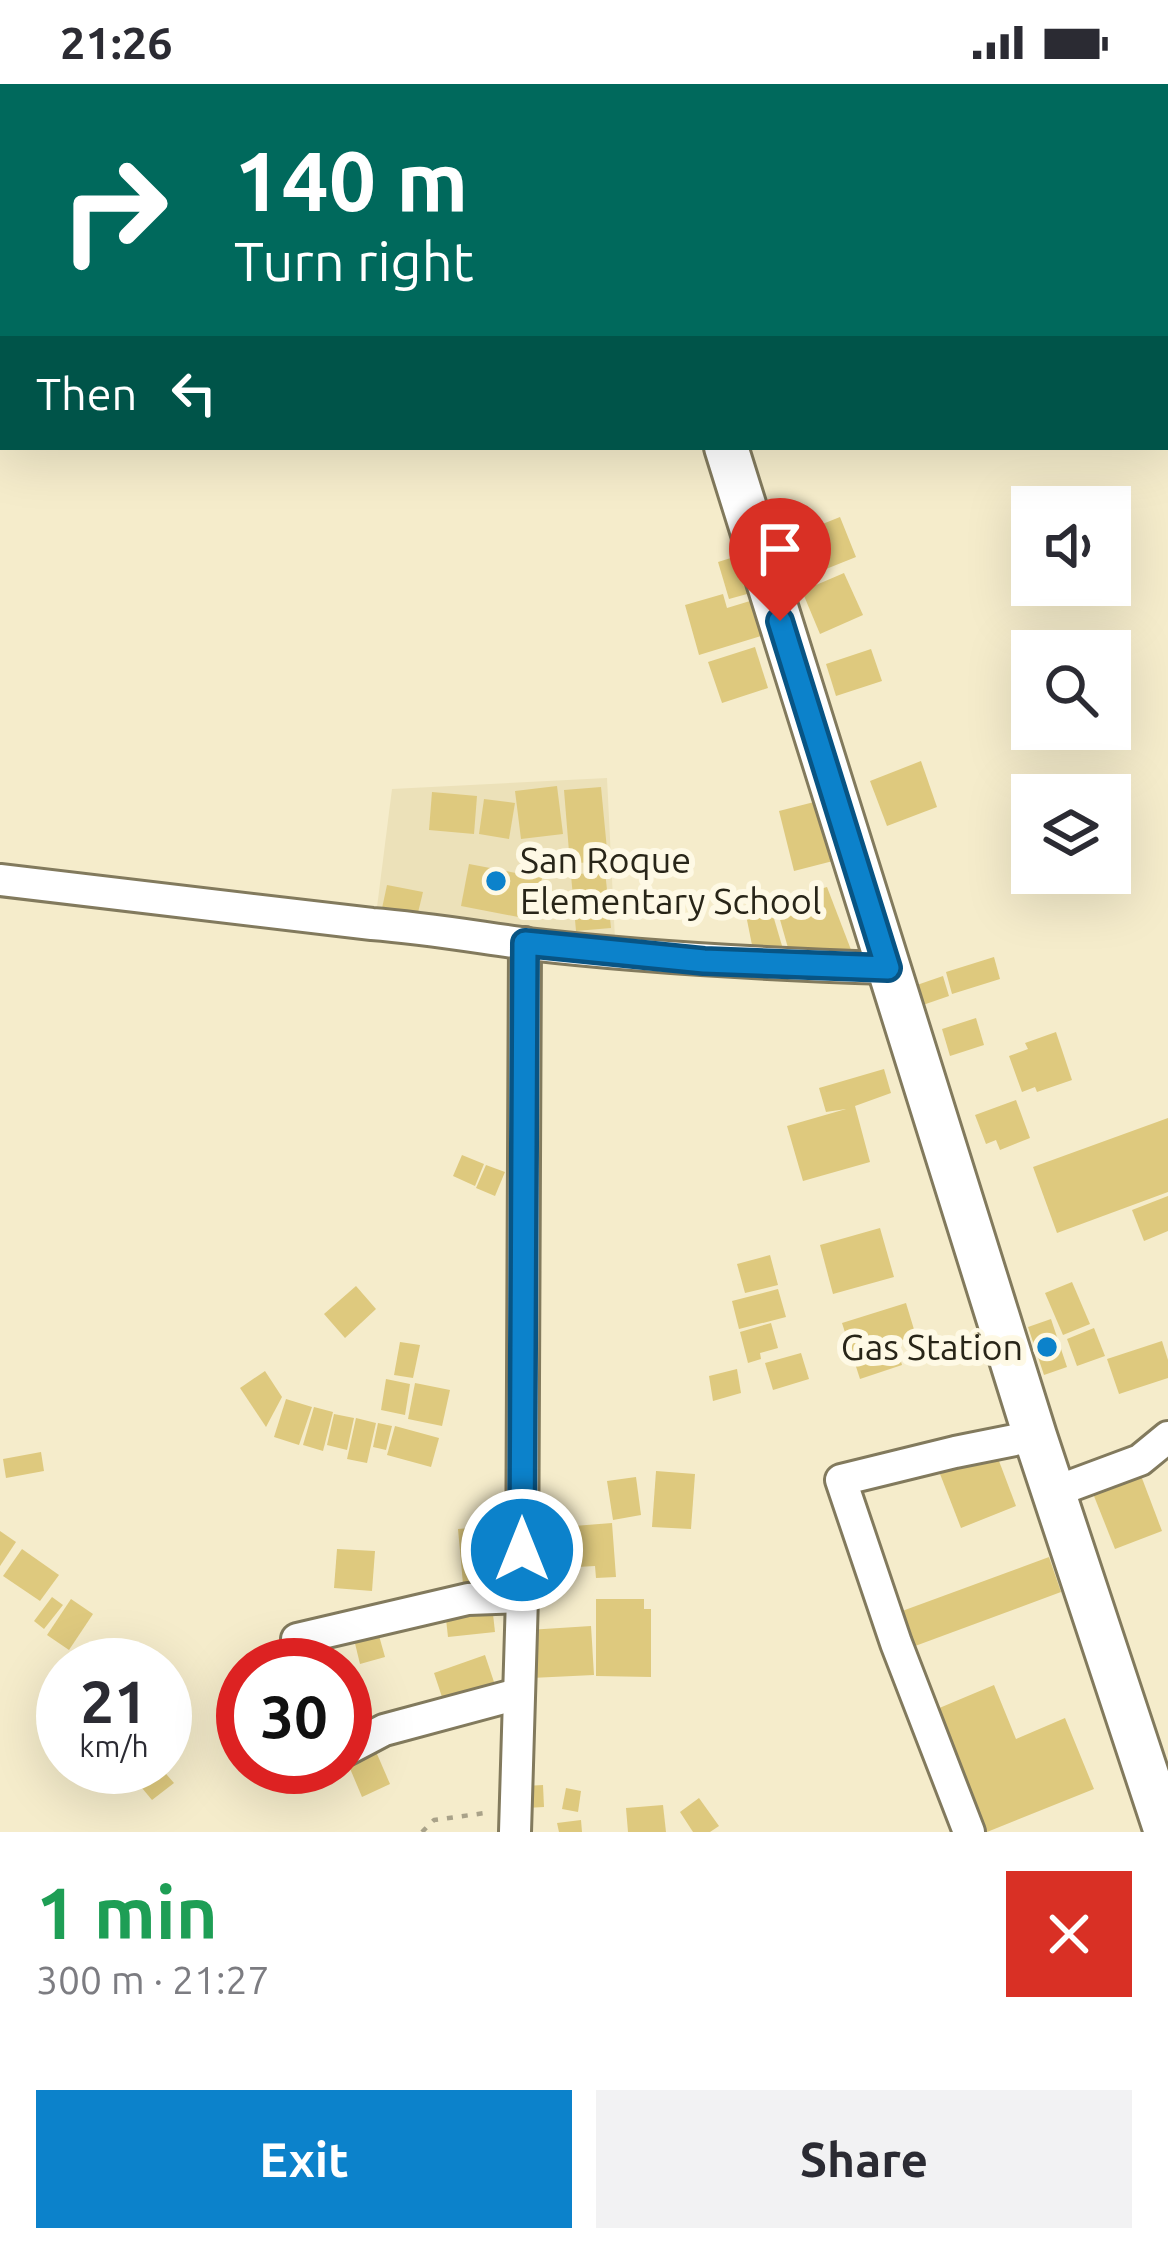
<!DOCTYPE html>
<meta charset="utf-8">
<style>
:root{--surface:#fff;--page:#f2f2f3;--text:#2b2b33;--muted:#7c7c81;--accent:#0c82cb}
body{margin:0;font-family:Ubuntu,sans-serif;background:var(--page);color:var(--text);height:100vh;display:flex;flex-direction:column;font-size:45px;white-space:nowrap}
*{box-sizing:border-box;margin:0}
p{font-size:39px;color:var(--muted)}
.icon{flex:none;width:66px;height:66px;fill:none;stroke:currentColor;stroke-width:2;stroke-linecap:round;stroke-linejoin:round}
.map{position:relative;height:1748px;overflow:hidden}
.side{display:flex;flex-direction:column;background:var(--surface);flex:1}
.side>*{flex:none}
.banner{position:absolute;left:0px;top:0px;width:1170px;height:366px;box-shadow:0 12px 48px #0002;background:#00695c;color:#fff;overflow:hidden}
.controls{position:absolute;left:1011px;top:402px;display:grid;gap:24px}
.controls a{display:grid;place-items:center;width:120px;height:120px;border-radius:0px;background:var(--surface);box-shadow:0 12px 48px #0002;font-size:60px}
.speed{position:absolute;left:36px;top:1554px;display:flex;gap:24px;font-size:60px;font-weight:700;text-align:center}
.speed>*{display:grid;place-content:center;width:156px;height:156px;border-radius:50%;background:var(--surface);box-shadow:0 12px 48px #0002;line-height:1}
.speed small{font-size:30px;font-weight:400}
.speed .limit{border:18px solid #d22;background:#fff;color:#111}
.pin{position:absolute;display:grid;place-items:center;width:102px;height:102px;color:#fff;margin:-123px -51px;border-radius:50% 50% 50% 0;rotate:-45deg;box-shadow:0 0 12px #0007}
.pin .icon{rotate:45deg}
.me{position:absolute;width:132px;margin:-66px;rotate:0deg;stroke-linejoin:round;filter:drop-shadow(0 0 9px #0008)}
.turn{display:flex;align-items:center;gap:42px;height:252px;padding:0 36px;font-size:54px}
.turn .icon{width:156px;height:156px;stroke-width:2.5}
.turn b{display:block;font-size:84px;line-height:102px}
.then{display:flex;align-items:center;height:114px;padding:0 36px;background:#0003;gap:24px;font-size:45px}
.round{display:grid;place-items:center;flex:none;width:126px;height:126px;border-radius:0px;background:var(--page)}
.head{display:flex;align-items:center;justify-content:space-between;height:204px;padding:0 36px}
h1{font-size:72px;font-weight:700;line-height:90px;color:#1e9e55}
.cta{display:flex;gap:24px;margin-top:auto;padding:24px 36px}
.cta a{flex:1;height:138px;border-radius:0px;background:var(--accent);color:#fff;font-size:48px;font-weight:700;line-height:138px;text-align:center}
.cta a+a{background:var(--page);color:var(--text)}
.status{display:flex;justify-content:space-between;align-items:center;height:84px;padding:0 60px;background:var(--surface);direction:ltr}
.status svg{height:33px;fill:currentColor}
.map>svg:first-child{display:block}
</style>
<div class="status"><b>21:26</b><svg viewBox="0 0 49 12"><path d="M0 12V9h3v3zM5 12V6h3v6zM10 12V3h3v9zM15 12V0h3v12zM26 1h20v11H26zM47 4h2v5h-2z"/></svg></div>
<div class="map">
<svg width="1168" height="1748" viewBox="0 0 1168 1748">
<rect width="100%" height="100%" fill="#f5eccb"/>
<polygon fill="#ece1b9" points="607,694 615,855 376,831 392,705"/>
<g fill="#dec97e">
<polygon points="840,433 856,473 811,491 795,451"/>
<polygon points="747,469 758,507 729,515 718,478"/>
<polygon points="844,489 863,531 820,550 802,507"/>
<polygon points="723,510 727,524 750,517 761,552 699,571 685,521"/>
<polygon points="755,563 768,604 722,619 708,578"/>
<polygon points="871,565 882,597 836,612 826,580"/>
<polygon points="921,677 937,723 887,742 870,697"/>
<polygon points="557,702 563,750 521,755 515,707"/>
<polygon points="601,703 608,776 570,780 564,706"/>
<polygon points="432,708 477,712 474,750 429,746"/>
<polygon points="484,715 515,719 509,755 479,750"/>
<polygon points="818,717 833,777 794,787 779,727"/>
<polygon points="469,780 542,794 534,836 461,822"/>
<polygon points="605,787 611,844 576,847 571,791"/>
<polygon points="387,801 423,808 416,837 381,829"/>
<polygon points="827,803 853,871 792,878 775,818"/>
<polygon points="770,821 785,872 754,871 745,826"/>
<polygon points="994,873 1000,895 952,910 946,888"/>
<polygon points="943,892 949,912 920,922 914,902"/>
<polygon points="976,934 984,961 950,972 942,945"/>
<polygon points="1056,948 1072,996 1037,1008 1035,1003 1022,1008 1009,972 1028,965 1025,959"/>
<polygon points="884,985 891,1009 855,1022 870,1078 803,1097 787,1042 846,1025 826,1028 819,1004"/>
<polygon points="1016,1016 1030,1054 1000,1066 996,1056 986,1060 975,1031"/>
<polygon points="1168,1034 1168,1108 1057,1149 1033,1083"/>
<polygon points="462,1071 484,1080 475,1102 453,1092"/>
<polygon points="486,1081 505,1088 495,1112 476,1104"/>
<polygon points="1168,1112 1168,1147 1144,1157 1132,1126"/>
<polygon points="880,1144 894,1193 833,1210 820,1161"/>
<polygon points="770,1171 778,1201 745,1209 737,1180"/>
<polygon points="1072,1198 1090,1240 1063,1251 1045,1209"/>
<polygon points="356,1202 376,1225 345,1254 324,1230"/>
<polygon points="778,1205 786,1233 739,1245 732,1217"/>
<polygon points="906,1219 916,1252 895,1258 902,1281 860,1295 842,1239"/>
<polygon points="1051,1235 1067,1283 1044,1291 1028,1243"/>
<polygon points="771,1239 778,1264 760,1269 761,1275 748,1279 740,1248"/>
<polygon points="1094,1244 1105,1272 1077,1282 1067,1255"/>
<polygon points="1162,1257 1168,1276 1168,1294 1119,1310 1107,1275"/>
<polygon points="400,1258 420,1261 413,1294 394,1291"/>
<polygon points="801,1269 809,1295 773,1306 765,1279"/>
<polygon points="737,1285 741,1309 713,1317 709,1292"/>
<polygon points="265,1287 282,1313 266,1343 240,1304"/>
<polygon points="386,1295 410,1300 405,1331 381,1326"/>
<polygon points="415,1299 450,1306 442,1342 408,1335"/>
<polygon points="286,1315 312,1323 299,1361 274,1353"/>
<polygon points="314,1323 333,1328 323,1367 303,1361"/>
<polygon points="334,1330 354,1334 347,1366 327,1361"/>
<polygon points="356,1334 376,1339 367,1379 347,1375"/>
<polygon points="378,1339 392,1342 386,1366 373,1363"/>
<polygon points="395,1342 439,1354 431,1383 387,1371"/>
<polygon points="41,1368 44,1387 6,1394 3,1375"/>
<polygon points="996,1369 1016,1422 961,1444 940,1390"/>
<polygon points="656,1387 695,1390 691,1445 652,1443"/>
<polygon points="1140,1389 1162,1447 1115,1465 1092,1407"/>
<polygon points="636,1393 641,1431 613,1436 607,1397"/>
<polygon points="612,1439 616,1493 596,1494 595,1482 577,1483 574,1442"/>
<polygon points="502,1441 507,1507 464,1511 458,1445"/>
<polygon points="0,1447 16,1458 0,1482"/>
<polygon points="568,1459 571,1491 540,1493 538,1461"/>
<polygon points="22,1465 59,1491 40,1517 3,1492"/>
<polygon points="337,1465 375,1467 372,1507 334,1504"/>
<polygon points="1049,1473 1061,1508 907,1565 894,1530"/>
<polygon points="52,1513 63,1521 44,1545 34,1537"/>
<polygon points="71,1515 93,1530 69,1566 47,1551"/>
<polygon points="596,1515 644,1515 644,1525 651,1525 651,1593 596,1592"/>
<polygon points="492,1521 495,1548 448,1553 445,1526"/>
<polygon points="376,1541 385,1573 360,1580 352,1547"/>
<polygon points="591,1542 594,1591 531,1594 528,1546"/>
<polygon points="485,1571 494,1598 443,1616 434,1589"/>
<polygon points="994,1601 1016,1655 1065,1634 1094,1705 987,1748 937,1625"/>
<polygon points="374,1663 390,1700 362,1713 346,1675"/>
<polygon points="154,1683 160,1683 174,1699 152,1716 137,1698"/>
<polygon points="543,1701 544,1723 526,1724 525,1702"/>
<polygon points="566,1704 581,1707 578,1728 562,1725"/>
<polygon points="699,1714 719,1742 710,1748 693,1748 680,1728"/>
<polygon points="663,1721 666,1748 628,1748 626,1724"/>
<polygon points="581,1736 582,1748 559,1748 557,1739"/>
</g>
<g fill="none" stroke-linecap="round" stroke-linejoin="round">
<defs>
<g id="street">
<path d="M0,796l372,44c53,4 104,13 156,20 120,14 240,20 360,24"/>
<polyline points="1054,1408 1140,1376 1168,1353"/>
<polyline points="297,1555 468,1515 522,1513"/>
<polyline points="346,1666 384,1646 518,1610"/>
<polyline points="515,1748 522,1513 525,859"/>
<polyline points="969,1748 896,1559 841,1396 955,1368 1035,1352"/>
</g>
<g id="secondary">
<polyline points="621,0 622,3"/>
<polyline points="726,363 1035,1352 1166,1748"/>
</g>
</defs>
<use href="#street" stroke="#827a5d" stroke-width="36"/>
<use href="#secondary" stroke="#827a5d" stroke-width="48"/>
<g stroke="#a9a289" stroke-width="4.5" stroke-dasharray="6 9" stroke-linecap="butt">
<polyline points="0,275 3,276"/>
<polyline points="422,1748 434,1736 485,1729"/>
</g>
<use href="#street" stroke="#fff" stroke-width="30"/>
<use href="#secondary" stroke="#fff" stroke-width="42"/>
</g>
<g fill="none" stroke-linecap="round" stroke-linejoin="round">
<defs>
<polyline id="route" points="522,1466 525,859 704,877 888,884 780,537"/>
</defs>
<use href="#route" stroke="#085484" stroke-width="30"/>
<use href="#route" stroke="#0c82cb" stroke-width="21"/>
</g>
<g fill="#0c82cb" stroke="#fef9e5" stroke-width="4.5">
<circle cx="496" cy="797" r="12"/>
<circle cx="1047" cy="1263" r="12"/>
</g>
<g text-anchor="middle" stroke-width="12" stroke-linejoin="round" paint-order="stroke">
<g font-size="36" fill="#282518" stroke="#fef9e5" text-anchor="start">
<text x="520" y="789">San Roque<tspan x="520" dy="41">Elementary School</tspan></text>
<text x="1023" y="1276" text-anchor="end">Gas Station</text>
</g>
</g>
</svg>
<div class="controls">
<a><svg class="icon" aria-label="sound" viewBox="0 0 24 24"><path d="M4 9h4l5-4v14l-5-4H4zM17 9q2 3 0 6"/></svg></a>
<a><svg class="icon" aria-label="search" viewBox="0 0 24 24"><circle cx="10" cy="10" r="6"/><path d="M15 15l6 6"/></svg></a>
<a><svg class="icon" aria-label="layers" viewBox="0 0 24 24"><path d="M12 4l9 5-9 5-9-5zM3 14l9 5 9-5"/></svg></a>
</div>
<div class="speed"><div>21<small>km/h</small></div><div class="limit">30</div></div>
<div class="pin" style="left:780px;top:537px;background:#d93025"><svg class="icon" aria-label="arrive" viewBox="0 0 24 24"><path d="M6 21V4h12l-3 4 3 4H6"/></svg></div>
<svg class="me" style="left:522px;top:1466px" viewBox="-20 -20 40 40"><circle r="17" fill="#0c82cb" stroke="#fff" stroke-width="3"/><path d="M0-11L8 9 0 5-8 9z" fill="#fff"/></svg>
<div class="banner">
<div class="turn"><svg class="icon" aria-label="right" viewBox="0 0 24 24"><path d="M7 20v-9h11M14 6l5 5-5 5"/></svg><div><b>140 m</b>Turn right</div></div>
<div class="then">Then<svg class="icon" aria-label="left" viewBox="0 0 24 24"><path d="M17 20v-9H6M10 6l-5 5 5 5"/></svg></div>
</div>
</div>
<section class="side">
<div class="head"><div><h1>1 min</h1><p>300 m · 21:27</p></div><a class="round" style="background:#d93025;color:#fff"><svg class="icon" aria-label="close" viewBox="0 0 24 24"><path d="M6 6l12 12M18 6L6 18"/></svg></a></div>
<div class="cta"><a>Exit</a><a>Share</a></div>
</section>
